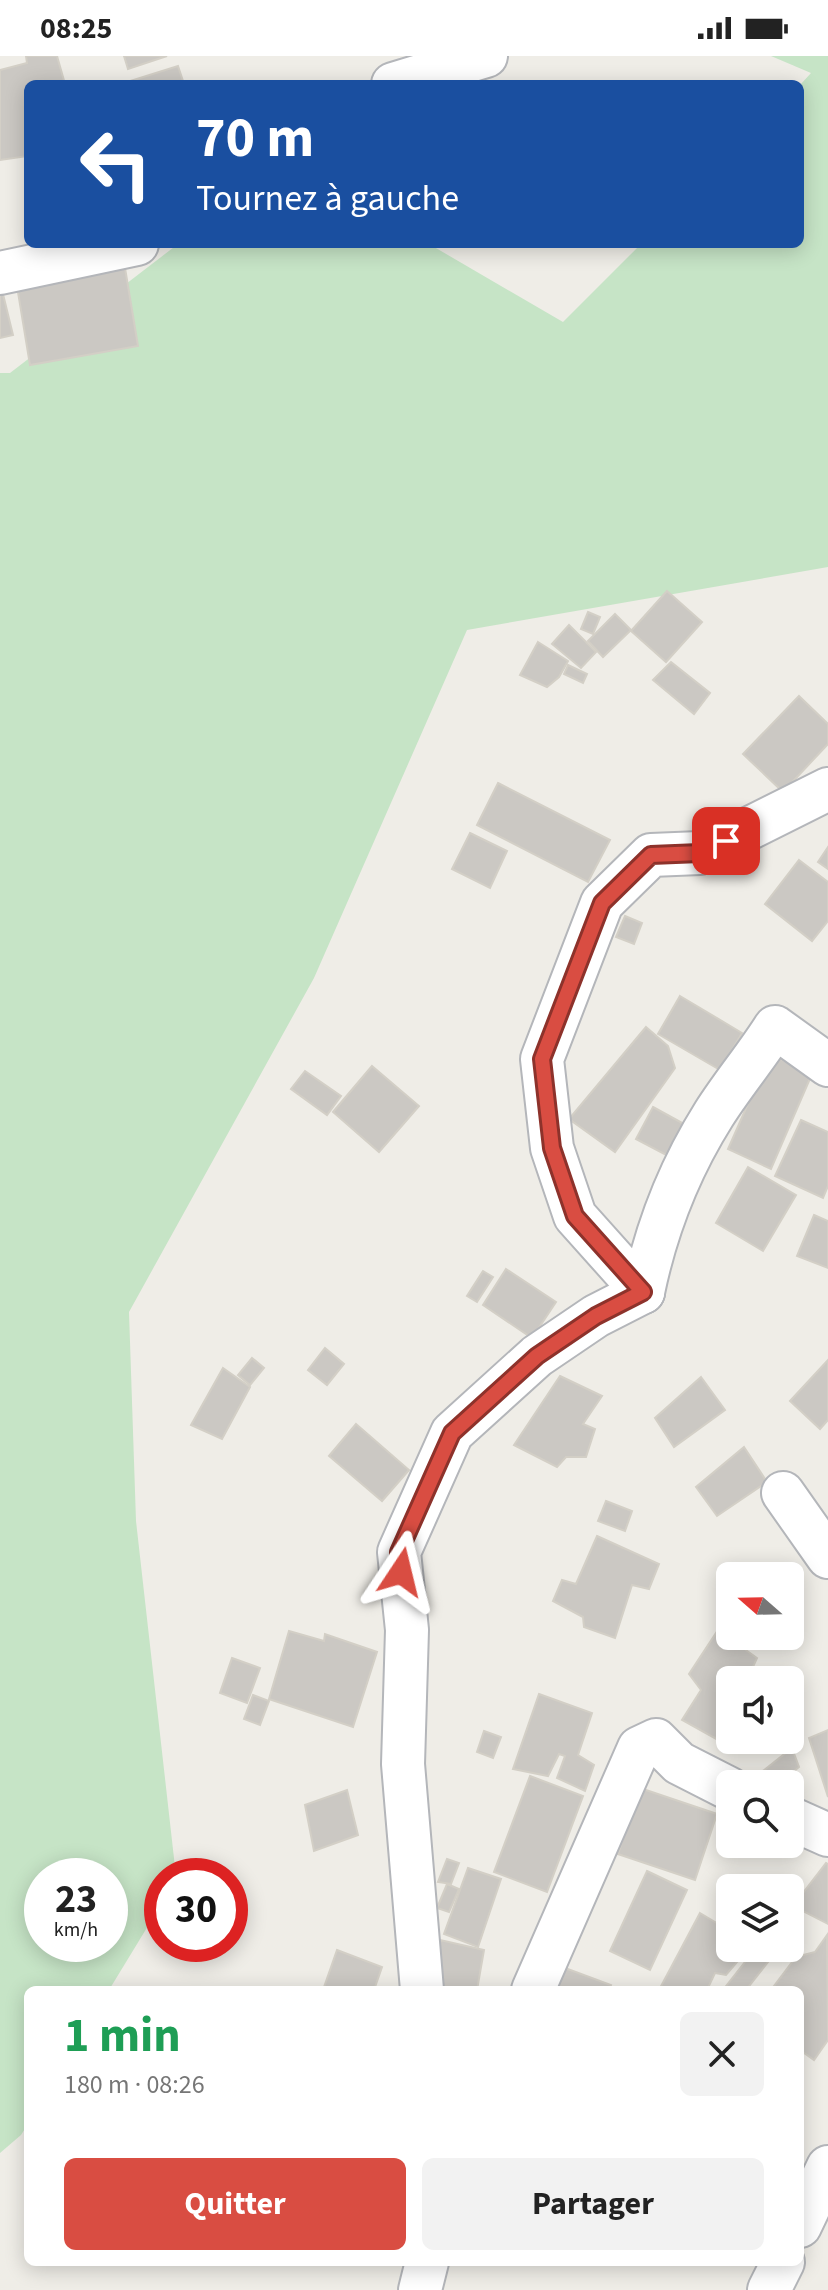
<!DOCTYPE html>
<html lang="fr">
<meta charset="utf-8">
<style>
:root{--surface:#fff;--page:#f2f2f2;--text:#222;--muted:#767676;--accent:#d94d42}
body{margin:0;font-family:"Source Sans 3",sans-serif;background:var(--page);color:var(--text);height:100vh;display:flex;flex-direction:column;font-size:30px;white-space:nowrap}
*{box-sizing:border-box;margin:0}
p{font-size:26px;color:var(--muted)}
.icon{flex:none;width:44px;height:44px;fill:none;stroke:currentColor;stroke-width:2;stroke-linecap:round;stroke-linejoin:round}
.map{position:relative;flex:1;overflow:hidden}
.panel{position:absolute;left:24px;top:1930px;width:780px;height:280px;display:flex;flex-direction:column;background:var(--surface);border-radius:12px;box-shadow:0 4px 20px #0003}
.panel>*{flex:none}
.hud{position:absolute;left:24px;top:24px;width:780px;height:168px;border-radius:12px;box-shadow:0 4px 20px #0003;background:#1a4fa0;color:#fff;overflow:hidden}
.needle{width:52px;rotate:290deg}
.controls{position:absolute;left:716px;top:1506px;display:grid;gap:16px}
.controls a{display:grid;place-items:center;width:88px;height:88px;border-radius:12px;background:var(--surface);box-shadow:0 4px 20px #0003;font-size:40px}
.speed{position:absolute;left:24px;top:1802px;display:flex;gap:16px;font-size:40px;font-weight:700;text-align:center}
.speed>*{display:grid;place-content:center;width:104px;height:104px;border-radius:50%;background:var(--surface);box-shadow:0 4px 20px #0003;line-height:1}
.speed small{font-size:20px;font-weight:400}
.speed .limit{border:12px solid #d22;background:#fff;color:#111}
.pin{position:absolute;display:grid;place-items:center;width:68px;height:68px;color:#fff;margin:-34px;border-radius:16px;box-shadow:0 4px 12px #0006}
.me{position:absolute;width:88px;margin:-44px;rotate:10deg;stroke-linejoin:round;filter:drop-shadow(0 0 6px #0008)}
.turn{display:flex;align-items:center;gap:28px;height:168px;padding:0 40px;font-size:36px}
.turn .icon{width:104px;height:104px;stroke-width:2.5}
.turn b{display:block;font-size:56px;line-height:68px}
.round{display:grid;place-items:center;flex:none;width:84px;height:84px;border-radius:12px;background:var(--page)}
.summary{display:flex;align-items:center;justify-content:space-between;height:136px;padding:0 40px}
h1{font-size:48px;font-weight:700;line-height:60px;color:#1e9e55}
.primary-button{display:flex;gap:16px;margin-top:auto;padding:16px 40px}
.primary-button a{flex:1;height:92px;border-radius:12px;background:var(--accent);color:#fff;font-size:32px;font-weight:700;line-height:92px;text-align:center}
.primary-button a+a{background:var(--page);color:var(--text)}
.status{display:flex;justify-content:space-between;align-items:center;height:56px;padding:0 40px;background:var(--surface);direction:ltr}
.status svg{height:22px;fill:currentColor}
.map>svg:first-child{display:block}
</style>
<div class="status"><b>08:25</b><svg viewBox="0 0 49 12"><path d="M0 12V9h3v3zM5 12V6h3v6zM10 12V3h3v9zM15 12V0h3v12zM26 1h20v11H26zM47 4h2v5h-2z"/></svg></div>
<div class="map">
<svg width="828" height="2234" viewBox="0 0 828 2234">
<rect width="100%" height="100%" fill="#efede7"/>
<path fill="#c6e4c6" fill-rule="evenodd" d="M771,0h57v511l-361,63 -153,348 -185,334 7,209 40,355h-14v27l-53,87h-81v134l-7,11 -21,18v-1780h10l168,-129h251l134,78 78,-78h159v-159l11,-12zM42,1820h68v68h-68z"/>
<g fill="#cbc8c3" stroke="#d3cfc6" stroke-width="2">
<polygon points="26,0 57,0 65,28 28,28 28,100 0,104 0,14 27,7"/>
<polygon points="124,0 167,0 128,13"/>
<polygon points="178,10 184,28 124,27"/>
<polygon points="125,212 138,290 30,309 17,230"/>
<polygon points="2,234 13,279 0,282 0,235"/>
<polygon points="667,535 702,566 666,606 631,575"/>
<polygon points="588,556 600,561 593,578 581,573"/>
<polygon points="615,558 631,574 603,601 588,585"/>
<polygon points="569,569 596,596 581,612 552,588"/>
<polygon points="538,586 568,605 559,621 547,631 520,619"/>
<polygon points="671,606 710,637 694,658 653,624"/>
<polygon points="568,609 587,618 583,627 564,618"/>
<polygon points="799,640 828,668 828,688 783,736 743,698"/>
<polygon points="498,727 610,784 588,826 477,769"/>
<polygon points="470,777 507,795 490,832 452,813"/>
<polygon points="828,791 828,813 818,806"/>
<polygon points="799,804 828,826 828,865 812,885 765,848"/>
<polygon points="625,860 642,867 634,888 616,881"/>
<polygon points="680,940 742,977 720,1014 658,978"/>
<polygon points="646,971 668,990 675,1012 615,1096 569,1063"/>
<polygon points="770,998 812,1018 771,1113 728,1093"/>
<polygon points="372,1010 419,1050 379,1096 333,1056"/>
<polygon points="305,1015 341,1040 327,1059 291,1033"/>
<polygon points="653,1051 684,1068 668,1100 636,1083"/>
<polygon points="801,1064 828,1076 828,1130 823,1142 775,1120"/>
<polygon points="748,1111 796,1139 763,1195 716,1167"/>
<polygon points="814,1159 828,1165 828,1212 797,1200"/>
<polygon points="506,1213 556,1246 532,1282 483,1249"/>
<polygon points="483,1215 493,1221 477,1246 467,1240"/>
<polygon points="325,1292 344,1308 327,1329 308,1314"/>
<polygon points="252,1302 264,1312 250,1329 238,1319"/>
<polygon points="828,1304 828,1364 820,1373 790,1345"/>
<polygon points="223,1312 250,1331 222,1383 191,1369"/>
<polygon points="560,1320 602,1340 583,1368 595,1373 586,1401 566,1401 557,1411 514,1389"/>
<polygon points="701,1321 725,1354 674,1391 655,1362"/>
<polygon points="356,1368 409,1414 382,1445 329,1400"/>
<polygon points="744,1391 767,1426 717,1460 696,1431"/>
<polygon points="606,1445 632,1455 625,1475 598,1465"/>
<polygon points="597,1480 659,1508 649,1533 632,1529 615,1582 584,1571 583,1561 553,1545 562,1524 576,1528"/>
<polygon points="718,1574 757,1602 747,1624 730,1624 730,1662 720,1685 682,1664 701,1634 689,1618"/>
<polygon points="289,1575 324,1585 325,1578 377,1596 353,1671 269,1643"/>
<polygon points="232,1602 260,1612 247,1647 220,1637"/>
<polygon points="539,1638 592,1657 578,1699 594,1709 585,1735 557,1722 565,1700 559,1698 548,1720 513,1713"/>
<polygon points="253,1639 269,1645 260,1669 244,1663"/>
<polygon points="828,1674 828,1741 809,1682"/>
<polygon points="484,1675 501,1681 493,1702 477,1696"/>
<polygon points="792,1692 799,1711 779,1728 759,1728 754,1722"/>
<polygon points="530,1720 583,1740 547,1836 494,1816"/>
<polygon points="640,1732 717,1758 695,1824 618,1798"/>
<polygon points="347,1734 358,1779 314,1795 305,1749"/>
<polygon points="447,1803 459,1807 451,1828 438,1826"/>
<polygon points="826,1807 828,1808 828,1868 793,1850"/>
<polygon points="468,1812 501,1823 478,1891 444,1878"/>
<polygon points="647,1815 687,1834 650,1914 610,1895"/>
<polygon points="447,1828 459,1833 449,1856 437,1852"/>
<polygon points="700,1857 730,1875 730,1892 749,1892 726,1919 715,1917 707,1934 659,1934"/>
<polygon points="827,1879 828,1984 814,2004 800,1994 800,1934 771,1934 796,1901 815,1896"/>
<polygon points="440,1884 484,1894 477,1934 439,1934"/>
<polygon points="756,1892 779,1892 746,1934 723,1934"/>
<polygon points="337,1894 382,1911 374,1934 323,1934"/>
<polygon points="565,1912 611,1929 609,1934 557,1934"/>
</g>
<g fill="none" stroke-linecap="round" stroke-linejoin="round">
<defs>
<g id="minor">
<polyline points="393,28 486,0"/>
<polyline points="0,217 137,188"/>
<polyline points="643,1236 575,1160 552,1092 542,1003 602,847 651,799 700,797 828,733"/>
<path d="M643,1236c13,-63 37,-124 71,-178 19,-30 42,-57 61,-87l53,38"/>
<polyline points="783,1437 828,1501"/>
<polyline points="790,1762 828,1779"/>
<polyline points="422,1934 403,1708 407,1574 399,1496 452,1377 537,1300 596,1260 643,1236"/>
<polyline points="533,1934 639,1692 656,1684 679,1707 730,1733"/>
<polyline points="800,2170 828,2111"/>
<polyline points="420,2234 427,2206"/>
<polyline points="769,2234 783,2206"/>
</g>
</defs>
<use href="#minor" stroke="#b4b6ba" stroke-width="46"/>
<use href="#minor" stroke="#fff" stroke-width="42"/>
</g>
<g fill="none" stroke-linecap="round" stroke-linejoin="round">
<defs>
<polyline id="route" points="401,1516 399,1496 452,1377 537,1300 596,1260 643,1236 575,1160 552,1092 542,1003 602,847 651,799 700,797 726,785"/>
</defs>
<use href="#route" stroke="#8d322b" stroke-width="20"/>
<use href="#route" stroke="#d94d42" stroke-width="14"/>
</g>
</svg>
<div class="controls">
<a><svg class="needle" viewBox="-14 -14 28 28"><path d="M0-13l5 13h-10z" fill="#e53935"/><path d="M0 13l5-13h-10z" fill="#767676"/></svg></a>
<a><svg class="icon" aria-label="sound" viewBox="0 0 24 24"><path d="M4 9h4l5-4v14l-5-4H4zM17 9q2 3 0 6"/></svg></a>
<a><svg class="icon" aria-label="search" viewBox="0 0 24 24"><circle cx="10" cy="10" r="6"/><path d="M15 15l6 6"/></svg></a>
<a><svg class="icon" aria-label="layers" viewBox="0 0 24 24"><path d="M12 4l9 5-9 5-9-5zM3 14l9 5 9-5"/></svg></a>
</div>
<div class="speed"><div>23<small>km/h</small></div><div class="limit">30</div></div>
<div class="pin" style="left:726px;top:785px;background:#d93025"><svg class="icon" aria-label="arrive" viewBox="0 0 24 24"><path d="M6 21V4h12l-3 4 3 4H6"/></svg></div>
<svg class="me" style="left:401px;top:1516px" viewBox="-20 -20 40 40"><path d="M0-17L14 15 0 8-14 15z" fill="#d94d42" stroke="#fff" stroke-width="4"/></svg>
<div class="hud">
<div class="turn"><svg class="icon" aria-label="left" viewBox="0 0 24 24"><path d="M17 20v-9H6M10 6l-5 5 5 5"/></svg><div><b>70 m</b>Tournez à gauche</div></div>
</div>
<section class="panel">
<div class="summary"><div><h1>1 min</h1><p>180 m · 08:26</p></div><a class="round"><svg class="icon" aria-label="close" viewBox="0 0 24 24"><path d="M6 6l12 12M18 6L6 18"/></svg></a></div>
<div class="primary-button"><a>Quitter</a><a>Partager</a></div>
</section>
</div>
